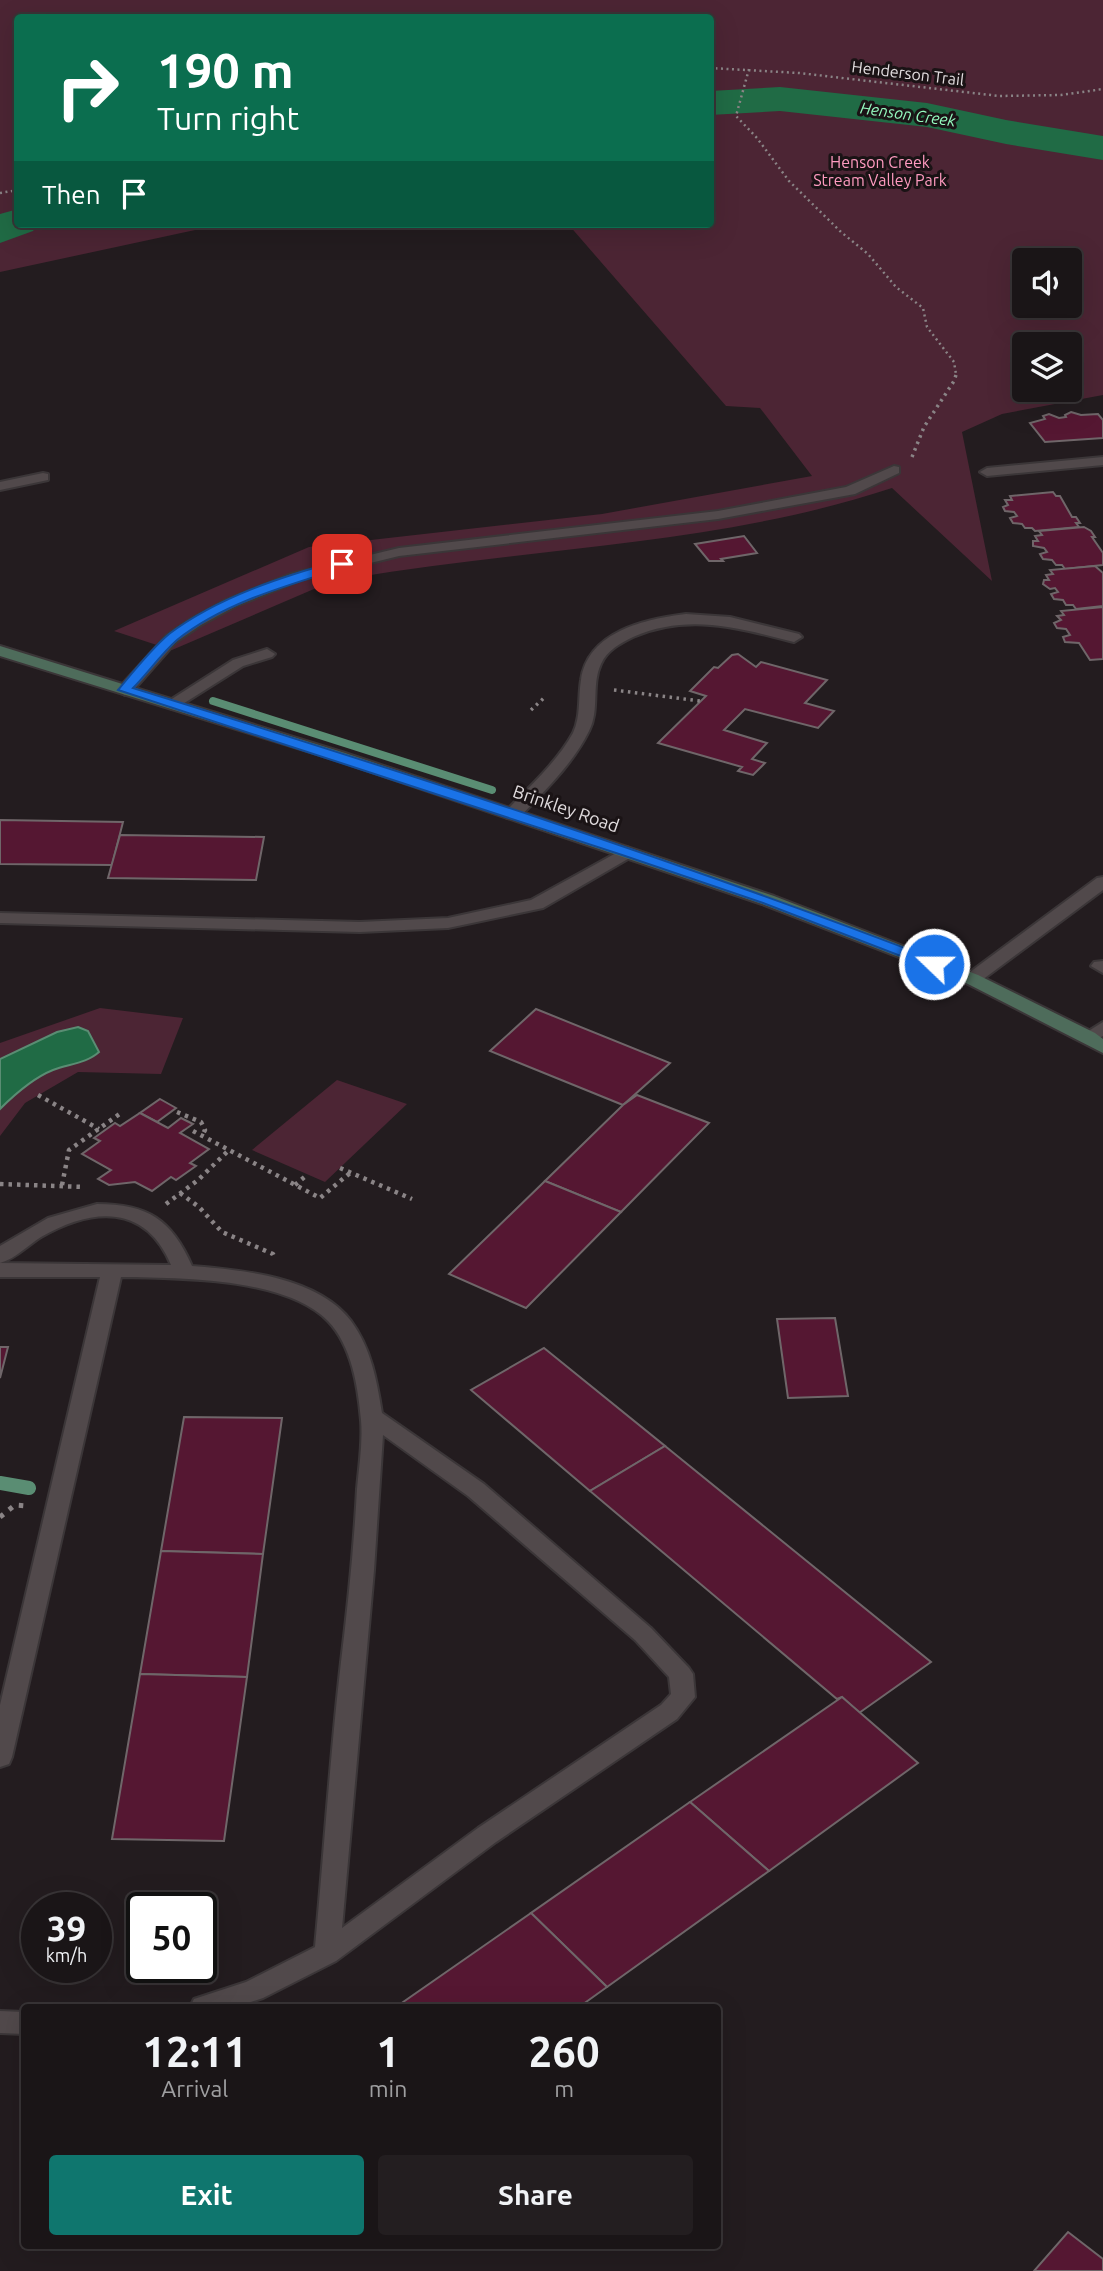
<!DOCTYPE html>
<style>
:root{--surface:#1a1517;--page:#231e20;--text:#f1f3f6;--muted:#9f9fa1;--line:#383436;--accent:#0f766e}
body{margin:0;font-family:Ubuntu,sans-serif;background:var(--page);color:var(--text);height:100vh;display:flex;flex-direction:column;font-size:26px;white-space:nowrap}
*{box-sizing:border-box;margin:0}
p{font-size:23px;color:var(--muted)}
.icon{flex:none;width:38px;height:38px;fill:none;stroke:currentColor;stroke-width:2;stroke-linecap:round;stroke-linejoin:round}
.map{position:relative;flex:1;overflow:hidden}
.panel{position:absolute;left:21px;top:2004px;width:700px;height:245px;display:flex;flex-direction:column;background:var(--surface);border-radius:7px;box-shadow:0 7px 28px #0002,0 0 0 2px var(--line)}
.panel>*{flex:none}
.hud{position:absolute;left:14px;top:14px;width:700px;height:214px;border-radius:7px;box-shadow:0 7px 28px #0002,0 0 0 2px var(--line);background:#0b6e4f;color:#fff;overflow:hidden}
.fabs{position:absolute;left:1012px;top:248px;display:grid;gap:14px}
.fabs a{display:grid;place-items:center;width:70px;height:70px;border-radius:7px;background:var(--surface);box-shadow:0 7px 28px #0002,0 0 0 2px var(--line);font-size:35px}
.speed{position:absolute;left:21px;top:1892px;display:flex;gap:14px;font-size:35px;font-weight:700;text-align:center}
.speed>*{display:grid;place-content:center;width:91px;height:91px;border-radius:50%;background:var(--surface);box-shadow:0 7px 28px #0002,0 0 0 2px var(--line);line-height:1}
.speed small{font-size:18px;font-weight:400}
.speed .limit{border:4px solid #111;border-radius:10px;background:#fff;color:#111}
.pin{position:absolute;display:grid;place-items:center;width:60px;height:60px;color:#fff;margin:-30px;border-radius:14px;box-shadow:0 4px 10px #0006}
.me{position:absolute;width:77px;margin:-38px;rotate:292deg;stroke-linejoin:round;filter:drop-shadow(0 0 5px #0008)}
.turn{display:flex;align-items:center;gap:24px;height:147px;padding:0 28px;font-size:32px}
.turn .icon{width:91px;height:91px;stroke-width:2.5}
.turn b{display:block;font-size:49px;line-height:60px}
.then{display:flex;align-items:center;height:66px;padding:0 28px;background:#0003;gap:14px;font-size:26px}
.eta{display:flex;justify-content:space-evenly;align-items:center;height:119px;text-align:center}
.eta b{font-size:42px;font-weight:700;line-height:49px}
.button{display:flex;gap:14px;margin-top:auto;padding:14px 28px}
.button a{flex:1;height:80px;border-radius:7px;background:var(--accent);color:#fff;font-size:28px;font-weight:700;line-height:80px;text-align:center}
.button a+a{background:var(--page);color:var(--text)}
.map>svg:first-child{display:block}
</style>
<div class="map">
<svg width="1103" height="2271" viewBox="0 0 1103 2271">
<rect width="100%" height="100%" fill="#231c1f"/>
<g fill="#4c2534" fill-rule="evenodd">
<path d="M0,0h1103v395l-101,19 -40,18 30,149 -100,-93c-175,58 -360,59 -540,90l-38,11 -142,61 -58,-19 195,-84 293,-33 210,-38 -52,-68 -34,-2 -158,-182h142v-206h-692v206h205l-223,48zM1024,261h45v45h-45zM1024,345h45v45h-45z"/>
<polygon points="100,1008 183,1018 161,1074 78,1072 25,1103 0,1136 0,1043"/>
<polygon points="337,1080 407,1104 325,1182 252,1150"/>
</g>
<path fill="#206b45" stroke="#5a8d73" stroke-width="2" d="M78,1027l10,4 11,21c-12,11 -30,12 -46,18 -20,8 -38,24 -53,39v-50l57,-27z"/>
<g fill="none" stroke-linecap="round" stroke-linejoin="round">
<polyline stroke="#5a8d73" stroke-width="8" points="213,701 492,790"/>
<polyline stroke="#5a8d73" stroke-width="14" points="0,1483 29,1488"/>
<g fill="#206b45" fill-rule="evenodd">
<polygon points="780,87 927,103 1006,120 1103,136 1103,160 1006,144 927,127 780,111 710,115 710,91"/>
<polygon points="18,209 18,224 38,224 33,231 0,243 0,214"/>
</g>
</g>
<g fill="#551732" stroke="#6f6669" stroke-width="2">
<polygon points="1071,412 1081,415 1098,414 1103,420 1103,438 1045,442 1030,423 1045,419 1043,416 1049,414 1059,418 1066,417 1065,415"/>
<polygon points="1053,492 1056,496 1060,496 1072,517 1076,517 1080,523 1076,523 1079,527 1035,531 1032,528 1025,528 1022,524 1013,523 1010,518 1017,516 1014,512 1005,511 1003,507 1008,505 1005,500 1012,500 1010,496"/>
<polygon points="1084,527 1091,531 1095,537 1092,537 1103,553 1103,565 1065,569 1062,565 1056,565 1052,560 1043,559 1040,554 1047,552 1044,548 1033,546 1033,541 1038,541 1035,536 1042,535 1039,531"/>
<polygon points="744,536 757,553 721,559 723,561 709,561 695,544"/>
<polygon points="1095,566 1103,573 1103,606 1076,609 1073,605 1066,605 1063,600 1054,599 1051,594 1058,592 1055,588 1050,589 1043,584 1044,580 1049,580 1046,575 1053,574 1050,570"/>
<polygon points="1103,607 1103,659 1090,660 1079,643 1065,642 1063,637 1070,635 1066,629 1057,628 1054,623 1061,620 1057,616 1064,615 1061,611"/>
<polygon points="738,654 756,667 761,662 827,680 805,703 834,711 818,728 745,709 724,730 767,743 752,759 765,763 753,775 738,771 742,767 658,743 706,696 690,691 714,667 718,668 732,655"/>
<polygon points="0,820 123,822 112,865 0,864"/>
<polygon points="120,835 264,837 256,880 108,878"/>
<polygon points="536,1009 670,1063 623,1105 490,1051"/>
<polygon points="637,1095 709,1123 621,1212 545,1181 623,1105"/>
<polygon points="160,1099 176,1108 157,1122 140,1113"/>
<polygon points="140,1113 168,1128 181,1118 193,1124 180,1133 209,1149 190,1163 196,1166 176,1180 171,1177 152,1191 135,1182 109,1185 98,1179 111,1170 82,1154 100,1141 94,1138 115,1123 120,1126"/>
<polygon points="545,1181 621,1212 526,1308 449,1274"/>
<polygon points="835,1318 848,1396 788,1398 777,1319"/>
<polygon points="0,1347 8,1347 0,1378"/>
<polygon points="544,1348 665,1446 590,1491 471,1390"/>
<polygon points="184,1417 282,1418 263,1554 161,1551"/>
<polygon points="665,1446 931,1662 859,1713 842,1697 837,1699 590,1491"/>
<polygon points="161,1551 263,1554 247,1677 140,1674"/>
<polygon points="140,1674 247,1677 224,1841 112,1839"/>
<polygon points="842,1697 918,1763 769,1871 690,1802"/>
<polygon points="690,1802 769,1871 607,1987 531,1913"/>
<polygon points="531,1913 607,1987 579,2007 396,2007"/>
<polygon points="1068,2232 1103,2259 1103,2271 1034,2271"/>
</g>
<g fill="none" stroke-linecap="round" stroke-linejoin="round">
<defs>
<g id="service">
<polygon points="1103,457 1103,465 987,476 980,472 987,468"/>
<polygon points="894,466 899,467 899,473 855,494 718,519 399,556 301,580 236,606 201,625 176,642 131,693 125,695 117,690 166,636 191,619 226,600 291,574 399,548 718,511 846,487"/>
<path d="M686,614l44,3 69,17 3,3 -8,5c-55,-14 -106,-29 -161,-5 -12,6 -26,13 -32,27 -10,21 -1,46 -12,67 -16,33 -45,60 -70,87h-12l-2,-4 2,-4c23,-24 50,-48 66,-77 8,-17 5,-35 8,-53 7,-49 65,-61 105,-66z"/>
<polygon points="267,649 275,654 272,657 243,666 178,707 172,709 164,704 233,660"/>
<polygon points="1103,877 1103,890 978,983 966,983 963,979 966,975 1097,878"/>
<polygon points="1103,961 1103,973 1091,966 1094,962"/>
<polygon points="1103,1022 1103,1036 1088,1043 1081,1041 1079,1037"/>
</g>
<g id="minor">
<polygon points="43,473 48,474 48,480 0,490 0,482"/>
<polygon points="627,847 636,852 633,856 543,908 448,928 360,932 0,923 0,913 360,922 448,918 531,900"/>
<path d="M97,1204c51,0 75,16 95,62 51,4 126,11 159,55 20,27 26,60 31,92l102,71 167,144 38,40 4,6 2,23 -18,22 -181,123 -160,119 -73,37 -27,9h-46l4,-8 52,-17 69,-35c9,-95 15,-190 26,-285 7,-57 13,-115 16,-173 2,-23 6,-46 4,-69 -3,-33 -9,-74 -33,-99 -43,-44 -150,-43 -207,-44l-109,480 -3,7 -9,3v-62l100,-428h-100v-14l171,2c-26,-62 -79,-57 -130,-28 -13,8 -26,22 -41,26v-17l48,-28zM383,1435l85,61 167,144 34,37 2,17 -10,11 -183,123 -136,100 32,-358z"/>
<polygon points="0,2011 24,2012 24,2034 0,2033"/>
</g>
<polygon id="secondary" points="0,646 345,753 774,896 978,975 1095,1033 1103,1039 1103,1053 966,983 762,904 333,759 0,656"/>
</defs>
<use href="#service" stroke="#3b3638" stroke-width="4"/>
<use href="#minor" stroke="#3b3638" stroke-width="4"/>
<use href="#secondary" stroke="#3b3638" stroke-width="4"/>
<g stroke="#8a8486" stroke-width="2.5" stroke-dasharray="2 3.5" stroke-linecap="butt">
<polyline points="710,68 799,73 999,96 1061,95 1103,89"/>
<polyline points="749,69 736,116 757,138 789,181 841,232 868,254 896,287 923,308 927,327 954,362 956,374"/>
<polyline points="0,193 18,190"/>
</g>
<g stroke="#8a8486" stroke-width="3.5" stroke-dasharray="2.5 4.5" stroke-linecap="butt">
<polyline points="912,457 924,427 954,381 957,372"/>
<polyline points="614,690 700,701"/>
<polyline points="531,710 545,697"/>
</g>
<g stroke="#8a8486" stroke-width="4.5" stroke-dasharray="3.5 5" stroke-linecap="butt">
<polyline points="38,1095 99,1129"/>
<polyline points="177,1112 201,1122 205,1130 202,1136"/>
<polyline points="193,1131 320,1198 350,1173"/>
<polyline points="340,1168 412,1199"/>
<polyline points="0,1184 84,1187"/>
<polyline points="62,1185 69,1150 121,1113"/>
<polyline points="295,1185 307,1175"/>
<polyline points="180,1193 199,1207 222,1232 273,1254 275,1259"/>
<polyline points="166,1204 198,1180 229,1150"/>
</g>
<polyline stroke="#8a8486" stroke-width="5" stroke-dasharray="4.5 7" stroke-linecap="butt" points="0,1517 15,1505 28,1506"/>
<use href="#service" fill="#51494b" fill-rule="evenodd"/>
<use href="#minor" fill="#51494b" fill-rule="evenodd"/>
<use href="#secondary" fill="#4e6c5b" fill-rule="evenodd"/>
</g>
<path fill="#1a73e8" stroke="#114b97" stroke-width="2" d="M342,560l4,1v6c-57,18 -121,35 -169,73 -16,14 -29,33 -44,48 272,84 541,171 806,273l2,3 -7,4 -5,-1 -166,-64 -141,-48 -504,-165c15,-18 33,-41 51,-56 49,-37 114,-58 173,-74z"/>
<g text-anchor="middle" stroke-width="6" stroke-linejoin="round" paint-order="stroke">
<g font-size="16" fill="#e1dcde" stroke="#1a1315">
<text transform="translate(908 73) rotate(7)" y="6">Henderson Trail</text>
</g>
<g font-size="16" font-style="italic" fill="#95fabf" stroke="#1a1315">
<text transform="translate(908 114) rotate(8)" y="6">Henson Creek</text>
</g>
<g font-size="16" fill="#ff9bc0" stroke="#1a1315">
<text x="880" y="168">Henson Creek<tspan x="880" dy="18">Stream Valley Park</tspan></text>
</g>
<g font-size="18" fill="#e1dcde" stroke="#1a1315">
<text transform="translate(566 809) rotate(19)" y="6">Brinkley Road</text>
</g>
</g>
</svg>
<div class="fabs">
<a><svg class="icon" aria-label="sound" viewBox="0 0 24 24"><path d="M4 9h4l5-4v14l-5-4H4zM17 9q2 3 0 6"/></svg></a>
<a><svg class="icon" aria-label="layers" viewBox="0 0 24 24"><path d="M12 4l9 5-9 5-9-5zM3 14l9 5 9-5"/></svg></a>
</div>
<div class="speed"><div>39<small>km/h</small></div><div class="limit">50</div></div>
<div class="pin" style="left:342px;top:564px;background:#d93025"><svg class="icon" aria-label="arrive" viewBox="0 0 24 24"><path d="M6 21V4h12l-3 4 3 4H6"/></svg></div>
<svg class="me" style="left:934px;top:964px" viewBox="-20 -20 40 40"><circle r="17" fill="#1a73e8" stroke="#fff" stroke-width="3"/><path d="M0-11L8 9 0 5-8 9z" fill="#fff"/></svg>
<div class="hud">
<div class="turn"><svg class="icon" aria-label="right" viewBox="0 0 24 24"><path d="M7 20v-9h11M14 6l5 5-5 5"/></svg><div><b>190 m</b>Turn right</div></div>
<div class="then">Then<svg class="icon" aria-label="arrive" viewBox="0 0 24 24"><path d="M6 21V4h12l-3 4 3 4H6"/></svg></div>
</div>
<section class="panel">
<div class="eta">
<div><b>12:11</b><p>Arrival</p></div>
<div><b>1</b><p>min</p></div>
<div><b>260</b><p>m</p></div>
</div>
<div class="button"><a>Exit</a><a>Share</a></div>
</section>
</div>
